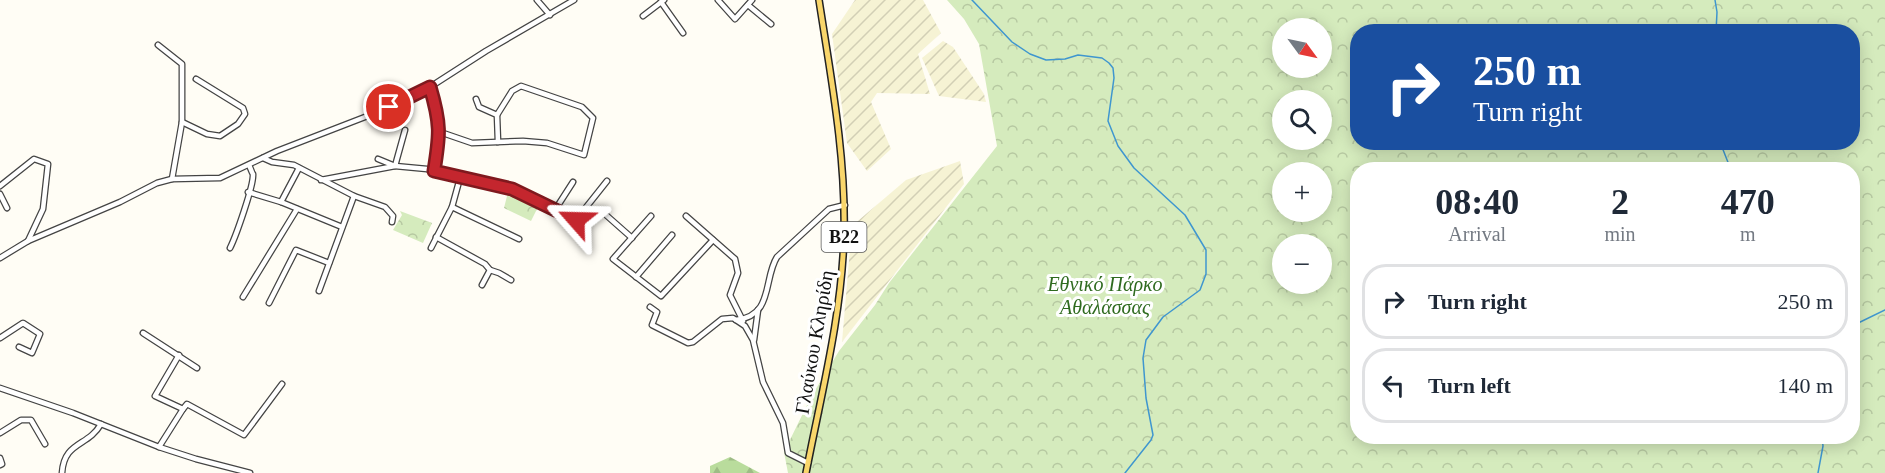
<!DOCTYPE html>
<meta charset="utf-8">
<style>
:root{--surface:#fff;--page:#f2f2f3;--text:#1f2937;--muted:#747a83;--line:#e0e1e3}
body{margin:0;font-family:Georgia,serif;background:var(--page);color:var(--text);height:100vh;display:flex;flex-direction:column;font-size:22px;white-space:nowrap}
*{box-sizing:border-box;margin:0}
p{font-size:20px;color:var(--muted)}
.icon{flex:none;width:33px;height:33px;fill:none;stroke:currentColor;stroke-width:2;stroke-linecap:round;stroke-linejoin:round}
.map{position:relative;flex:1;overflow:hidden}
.sheet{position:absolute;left:1350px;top:162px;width:510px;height:282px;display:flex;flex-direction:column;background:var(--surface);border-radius:24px;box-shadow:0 3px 15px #0003}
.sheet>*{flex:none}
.guide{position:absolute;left:1350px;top:24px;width:510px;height:126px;border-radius:24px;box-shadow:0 3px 15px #0003;background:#1a4fa0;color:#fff;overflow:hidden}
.needle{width:39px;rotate:123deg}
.buttons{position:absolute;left:1272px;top:18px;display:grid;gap:12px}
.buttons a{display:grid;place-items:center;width:60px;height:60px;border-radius:50%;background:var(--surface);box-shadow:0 3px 15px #0003;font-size:30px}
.pin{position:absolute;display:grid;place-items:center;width:51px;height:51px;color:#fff;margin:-26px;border:3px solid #fff;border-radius:50%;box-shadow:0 2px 6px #0007}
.me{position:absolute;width:66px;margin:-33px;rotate:295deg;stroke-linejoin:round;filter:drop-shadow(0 0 4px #0008)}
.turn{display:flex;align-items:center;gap:21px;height:126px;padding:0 24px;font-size:27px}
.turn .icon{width:78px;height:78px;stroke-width:2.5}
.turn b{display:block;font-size:42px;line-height:51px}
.eta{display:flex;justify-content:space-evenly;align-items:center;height:102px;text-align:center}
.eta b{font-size:36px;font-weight:700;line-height:42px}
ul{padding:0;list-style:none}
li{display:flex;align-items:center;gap:18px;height:75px;margin:0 12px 9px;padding:0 12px;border:3px solid var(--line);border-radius:24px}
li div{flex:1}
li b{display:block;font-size:22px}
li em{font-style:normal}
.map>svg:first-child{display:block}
</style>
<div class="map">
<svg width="1885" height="473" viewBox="0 0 1885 473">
<defs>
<pattern id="farmland-furrows" width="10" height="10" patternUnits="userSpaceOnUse" patternTransform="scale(1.5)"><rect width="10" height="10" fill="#f6f3d4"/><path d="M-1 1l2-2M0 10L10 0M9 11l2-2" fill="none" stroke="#d2cfb5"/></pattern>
<pattern id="forest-firs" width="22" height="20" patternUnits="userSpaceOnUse" patternTransform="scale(1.5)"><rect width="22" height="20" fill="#b9dc9c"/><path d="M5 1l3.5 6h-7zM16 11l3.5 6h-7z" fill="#9ebc85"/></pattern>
<pattern id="park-crowns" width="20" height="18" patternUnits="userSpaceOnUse" patternTransform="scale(1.5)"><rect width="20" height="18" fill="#d5ebbd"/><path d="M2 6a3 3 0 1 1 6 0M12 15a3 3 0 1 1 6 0" fill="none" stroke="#b6c8a1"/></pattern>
</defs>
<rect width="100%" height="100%" fill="#fffdf5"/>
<g fill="url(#farmland-furrows)">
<polygon points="855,0 923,0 941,33 918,54 930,94 877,93 871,102 891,149 867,171 847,143 832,34"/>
<polygon points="943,41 953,47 984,94 986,102 939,96 922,58"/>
<polygon points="960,161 964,184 842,342 852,226 906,180"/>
</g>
<polygon fill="url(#forest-firs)" points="730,457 760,473 710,473 710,466"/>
<g fill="url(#park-crowns)" fill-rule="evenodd">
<path d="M947,0h938v473h-1097l-4,-21 27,-55 28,-46 36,-46 14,-22 108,-137 -18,-102 -15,-25zM1282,28h40v40h-40zM1358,32h494v110h-494zM1282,100h40v40h-40zM1358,170h494v266h-494zM1282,172h40v40h-40zM1282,244h40v40h-40z"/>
<polygon points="508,192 540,203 531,221 504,208"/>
<polygon points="400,211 432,223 423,243 393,230 402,215"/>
</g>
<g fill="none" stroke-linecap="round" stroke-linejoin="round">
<g stroke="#3f96cf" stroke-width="1.5">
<polyline points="972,0 1012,42 1030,54 1046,60 1065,59 1078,55 1102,58 1109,63 1113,68 1114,78 1108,121 1118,146 1134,168 1185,215 1206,250 1206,274 1200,290 1163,317 1146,340 1143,358 1146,398 1153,435 1151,440 1125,473"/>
<polyline points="1715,0 1717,12 1716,32"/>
<polyline points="1720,142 1731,170"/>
<polyline points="1852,326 1885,310"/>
<polyline points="1818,473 1823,446 1822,436"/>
</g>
<defs>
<g id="minor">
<polyline points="537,0 550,15"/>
<polyline points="718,0 735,19 752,0"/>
<polyline points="661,2 683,33"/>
<polyline points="748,5 771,24"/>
<polyline points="643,16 664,0"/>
<polyline points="158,45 182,64 182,122 172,179"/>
<path d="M430,87c11,37 10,47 4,84"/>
<polyline points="476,99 479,107 497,115 498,142"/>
<polyline points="182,122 207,134 220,136 238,124 245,114 243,108 196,79"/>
<polyline points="440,132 472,143 523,141 547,143 584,155 593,118 582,107 521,86 512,91 497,115"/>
<polyline points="263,158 272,162 294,165 354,196 385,207 393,216 392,222"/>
<polyline points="378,159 395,166 427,169 460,178 512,189 576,220 607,181"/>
<polyline points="321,180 395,166 405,130"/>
<polyline points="0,186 34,159 48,164 43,209 28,241"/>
<polyline points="248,192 281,202 342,227"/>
<polyline points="0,194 7,208"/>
<polyline points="281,202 299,168"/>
<polyline points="452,207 519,239"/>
<polyline points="555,210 573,182"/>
<polyline points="606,215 632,238"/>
<polyline points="651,216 613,259 661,296 713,240"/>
<polyline points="686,216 735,259 738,273 730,295 743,321"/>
<polyline points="436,237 485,264 490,270 482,285"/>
<path d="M230,248c6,-12 24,-63 23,-74 -1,-1 -3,-7 -4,-9"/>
<polyline points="431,248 452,207 460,178"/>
<polyline points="0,258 28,241 120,202 157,183 172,179 220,178 277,151 396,105 430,87 486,51 574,0"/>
<polyline points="490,270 499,273 511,280"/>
<polyline points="636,277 672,235"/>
<polyline points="319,291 354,196"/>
<polyline points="243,297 297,209"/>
<polyline points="269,303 296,250 329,263"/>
<polyline points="650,307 657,312 652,325 688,343 693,342 722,319 733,318 745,326 753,340 763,382 783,423 788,453 808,463"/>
<path d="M736,320c38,-4 27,-41 41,-63l52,-48 16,-4"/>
<polyline points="143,333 197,368"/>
<polyline points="0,338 23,323 40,334 32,353 19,347"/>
<polyline points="754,340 758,310"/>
<polyline points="179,355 155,396 183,409 187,404 244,435 282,384"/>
<polyline points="0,388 73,413 159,447 196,459 250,473"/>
<polyline points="0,433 21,420 31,420 45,444"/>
<polyline points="159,447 183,409"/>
<polyline points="0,458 2,464 0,465"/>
<path d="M62,473c2,-32 26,-26 39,-49"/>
</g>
<path id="major" d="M806,473c15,-78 36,-158 38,-238 2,-79 -13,-157 -25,-235"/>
</defs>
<use href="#minor" stroke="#444" stroke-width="7"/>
<use href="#major" stroke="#222" stroke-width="8"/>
<use href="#minor" stroke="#fff" stroke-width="4.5"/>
<use href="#major" stroke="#f9d66b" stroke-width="5"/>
</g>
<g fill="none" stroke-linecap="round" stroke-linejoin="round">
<defs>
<path id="route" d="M389,107l41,-20c11,37 10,47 4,84l78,18 64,31"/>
</defs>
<use href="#route" stroke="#7f191e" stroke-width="15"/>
<use href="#route" stroke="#c4262e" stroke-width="10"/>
</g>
<g text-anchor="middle" stroke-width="6" stroke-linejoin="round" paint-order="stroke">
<rect fill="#fff" stroke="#585858" stroke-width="1.5" x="821.5" y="222" width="45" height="30" rx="4.5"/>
<g font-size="18" font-weight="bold" fill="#111">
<text x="844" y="243">B22</text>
</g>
<g font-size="20" font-style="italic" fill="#2f6b1f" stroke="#fff">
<text x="1105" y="291">Εθνικό Πάρκο<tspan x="1105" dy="23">Αθαλάσσας</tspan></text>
</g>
<g font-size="20" fill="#111" stroke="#fff">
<text transform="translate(814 342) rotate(-80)" y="7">Γλαύκου Κληρίδη</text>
</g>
</g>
</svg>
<div class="buttons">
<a><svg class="needle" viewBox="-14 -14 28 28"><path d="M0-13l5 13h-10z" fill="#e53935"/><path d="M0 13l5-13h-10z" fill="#747a83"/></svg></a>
<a><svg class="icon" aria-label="search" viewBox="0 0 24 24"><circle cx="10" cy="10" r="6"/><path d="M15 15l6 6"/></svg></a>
<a>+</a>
<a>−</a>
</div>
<div class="pin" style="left:389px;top:107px;background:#d93025"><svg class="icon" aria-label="arrive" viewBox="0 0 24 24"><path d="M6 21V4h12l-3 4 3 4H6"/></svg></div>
<svg class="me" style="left:576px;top:220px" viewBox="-20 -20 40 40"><path d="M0-17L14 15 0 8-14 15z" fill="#c4262e" stroke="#fff" stroke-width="4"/></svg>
<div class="guide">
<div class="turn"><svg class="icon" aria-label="right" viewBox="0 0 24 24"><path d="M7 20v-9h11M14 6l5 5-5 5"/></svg><div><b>250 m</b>Turn right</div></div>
</div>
<section class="sheet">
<div class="eta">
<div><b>08:40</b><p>Arrival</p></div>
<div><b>2</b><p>min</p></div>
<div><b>470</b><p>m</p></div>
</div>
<ul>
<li><svg class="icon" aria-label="right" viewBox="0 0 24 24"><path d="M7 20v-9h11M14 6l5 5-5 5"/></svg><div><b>Turn right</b></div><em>250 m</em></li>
<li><svg class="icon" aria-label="left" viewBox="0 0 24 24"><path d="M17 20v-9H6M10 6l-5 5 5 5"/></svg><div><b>Turn left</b></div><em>140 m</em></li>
</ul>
</section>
</div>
